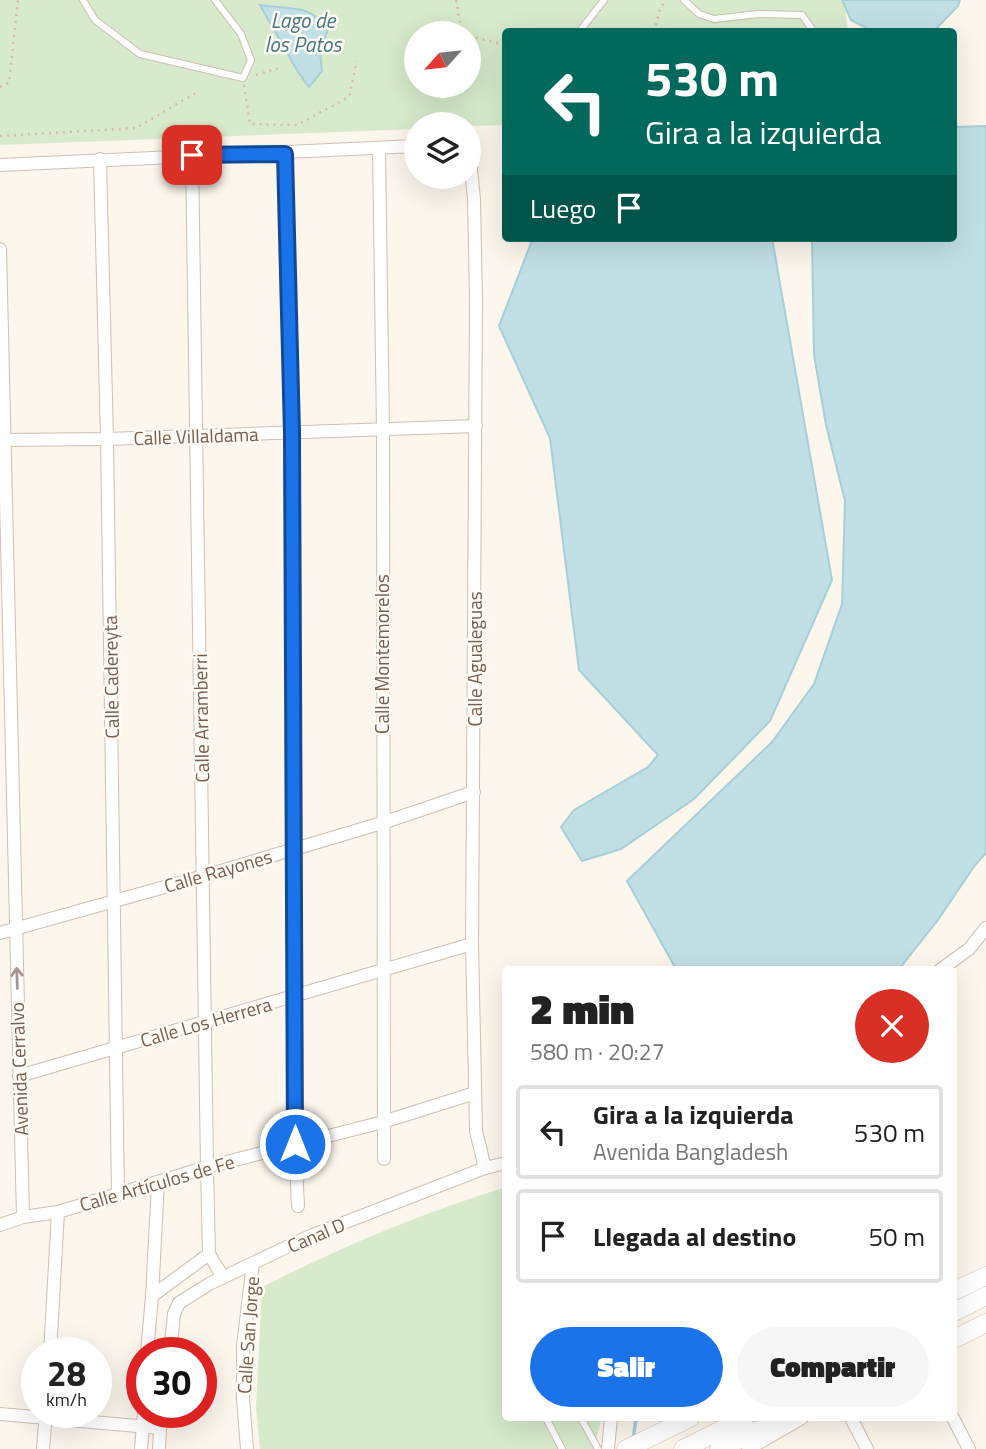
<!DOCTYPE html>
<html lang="es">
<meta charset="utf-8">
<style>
:root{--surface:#fff;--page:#f6f6f6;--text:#222;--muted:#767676;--line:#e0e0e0;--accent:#1a73e8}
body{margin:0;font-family:"Titillium Web",sans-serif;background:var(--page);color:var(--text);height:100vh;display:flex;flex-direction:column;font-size:26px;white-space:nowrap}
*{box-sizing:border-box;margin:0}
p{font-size:23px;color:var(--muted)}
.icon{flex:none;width:38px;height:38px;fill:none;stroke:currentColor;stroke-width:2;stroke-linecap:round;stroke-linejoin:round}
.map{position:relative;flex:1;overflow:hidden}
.drawer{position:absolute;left:502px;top:966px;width:455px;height:455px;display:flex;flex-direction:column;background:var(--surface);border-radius:7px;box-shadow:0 7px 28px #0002}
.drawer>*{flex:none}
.top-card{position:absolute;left:502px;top:28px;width:455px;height:214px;border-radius:7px;box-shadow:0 7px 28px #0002;background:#00695c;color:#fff;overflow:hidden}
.needle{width:46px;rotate:243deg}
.tools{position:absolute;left:404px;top:21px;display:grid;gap:14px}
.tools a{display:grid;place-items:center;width:77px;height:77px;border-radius:50%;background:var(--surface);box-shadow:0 7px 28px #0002;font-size:35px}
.speed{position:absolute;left:21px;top:1337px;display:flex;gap:14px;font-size:35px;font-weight:700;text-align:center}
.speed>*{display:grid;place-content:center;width:91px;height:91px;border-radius:50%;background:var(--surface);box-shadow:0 7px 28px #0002;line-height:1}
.speed small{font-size:18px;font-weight:400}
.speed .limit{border:10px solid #d22;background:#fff;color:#111}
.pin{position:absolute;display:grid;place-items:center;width:60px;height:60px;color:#fff;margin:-30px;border-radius:14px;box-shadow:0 4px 10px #0006}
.me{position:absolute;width:77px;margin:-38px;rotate:0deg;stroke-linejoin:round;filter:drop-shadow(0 0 5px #0008)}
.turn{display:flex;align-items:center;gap:24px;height:147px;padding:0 28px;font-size:32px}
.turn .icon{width:91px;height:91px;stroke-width:2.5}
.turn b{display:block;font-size:49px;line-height:60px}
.then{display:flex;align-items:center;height:66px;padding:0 28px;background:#0003;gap:14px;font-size:26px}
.round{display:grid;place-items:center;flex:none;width:74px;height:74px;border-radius:37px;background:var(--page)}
.summary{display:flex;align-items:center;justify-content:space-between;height:119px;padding:0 28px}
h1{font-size:42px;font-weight:800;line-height:52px}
.cta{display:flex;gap:14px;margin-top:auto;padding:14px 28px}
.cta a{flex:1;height:80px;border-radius:42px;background:var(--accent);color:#fff;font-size:28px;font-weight:800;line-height:80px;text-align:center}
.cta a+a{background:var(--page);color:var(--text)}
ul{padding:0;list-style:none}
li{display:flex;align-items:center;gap:21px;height:94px;margin:0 14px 10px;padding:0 14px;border:4px solid var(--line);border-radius:7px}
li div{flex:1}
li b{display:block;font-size:26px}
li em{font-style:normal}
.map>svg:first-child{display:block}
</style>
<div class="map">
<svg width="986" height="1449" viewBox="0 0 986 1449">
<rect width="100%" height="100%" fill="#fcf6ed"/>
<g fill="#d7eacb" fill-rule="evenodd">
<path d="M0,0h844l4,31 -342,1v93l-37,1v-2h-53v5l-416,16zM416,33h53v53h-53z"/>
<path d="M506,1187v231h96l-9,31h-333l-4,-41 6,-121c79,-40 160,-74 244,-100z"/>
</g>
<g fill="#c1e0e6" stroke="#a7cfd8" stroke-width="2">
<polygon points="842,0 960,0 958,6 935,30 872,31 851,20"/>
<path d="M260,5c28,5 50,-2 68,24l-8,23 2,19 -13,16 -11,-15z"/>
<polygon points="986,126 986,853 975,865 938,920 899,969 676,969 627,881 772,742 814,684 842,604 845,501 826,425 814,355 812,238 954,238 954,127"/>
<polygon points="533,238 772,238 832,580 770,721 694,799 621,849 582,861 561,827 574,810 648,767 658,755 579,670 550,438 499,326"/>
</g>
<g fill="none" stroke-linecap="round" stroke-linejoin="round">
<polyline stroke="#a7cfd8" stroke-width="3.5" points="633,1440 636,1418"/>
<defs>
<g id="lane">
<polyline points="83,0 95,20 140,54 243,78 251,60 241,34 215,0"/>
<polyline points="684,0 699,14 714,19 758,14 802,15 814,32"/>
<polyline points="579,32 604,0"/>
<polyline points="546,1418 562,1449"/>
<polyline points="581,1418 598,1449"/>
</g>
<g id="street">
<polyline points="379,148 383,431 384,1159"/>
<polyline points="469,150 474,199 476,300 472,944 476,1131 485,1168"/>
<polyline points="285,154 292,433 295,1144 298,1206"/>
<polyline points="192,155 207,1167 209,1254 223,1277"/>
<polyline points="100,159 107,439 118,1195"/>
<polyline points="0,165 416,146"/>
<polyline points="0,249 23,1217"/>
<polyline points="0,440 107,439 476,426"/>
<polyline points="0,933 204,876 382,823 474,792"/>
<polyline points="940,970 969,949 986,928"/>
<polyline points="19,1076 472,944"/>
<polyline points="0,1225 23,1217 58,1212 207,1167 383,1122 475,1093"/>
<polyline points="152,1296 209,1254"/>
<polyline points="50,1353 58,1212"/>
<polyline points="147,1353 152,1296 158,1183"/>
<polyline points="170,1353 174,1314 179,1303 209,1284 310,1236 485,1168 506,1163"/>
<polyline points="0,1414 160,1428"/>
<polyline points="851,1418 867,1449"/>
<polyline points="953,1418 969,1449"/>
<polyline points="43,1449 46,1412"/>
<polyline points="141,1449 144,1412"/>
<polyline points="159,1449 160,1428 164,1412"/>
<polyline points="247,1449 243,1398 243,1346 253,1263"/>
<polyline points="608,1449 611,1418"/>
<polyline points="748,1449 802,1418"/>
</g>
<g id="secondary">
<polyline points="954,1291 986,1276"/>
<polyline points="954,1312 986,1296"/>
<polyline points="954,1339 986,1323"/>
<polyline points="626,1449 690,1418"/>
<polyline points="683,1449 745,1418"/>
<polyline points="719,1449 784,1418"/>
</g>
</defs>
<use href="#lane" stroke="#cfbfb1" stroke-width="8"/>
<use href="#street" stroke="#cfbfb1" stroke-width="14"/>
<use href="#secondary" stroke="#d4c1b2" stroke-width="19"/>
<g stroke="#d7baa7" stroke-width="2.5" stroke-dasharray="2 5" stroke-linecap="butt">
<polyline points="456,0 462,33"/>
<polyline points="654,32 660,9 666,0"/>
<polyline points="469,36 506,45"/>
<polyline points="406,60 416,56"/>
<polyline points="256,75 282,67"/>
<polyline points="244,85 250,124 297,125 349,97 357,61"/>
<polyline points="0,87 9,83 18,0"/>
<polyline points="0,136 136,128 196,93"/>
</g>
<use href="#lane" stroke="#fff" stroke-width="6"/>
<use href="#street" stroke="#fff" stroke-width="12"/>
<use href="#secondary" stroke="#fff" stroke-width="18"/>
</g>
<defs><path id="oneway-shaft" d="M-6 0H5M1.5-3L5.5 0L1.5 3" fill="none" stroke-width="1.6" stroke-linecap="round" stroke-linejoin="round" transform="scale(1.75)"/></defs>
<use stroke="#a7968d" href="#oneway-shaft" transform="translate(17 978) rotate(-92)"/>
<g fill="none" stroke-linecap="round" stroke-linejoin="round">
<defs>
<polyline id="route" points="192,155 285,154 292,433 295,1144"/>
</defs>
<use href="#route" stroke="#114b97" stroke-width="18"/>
<use href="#route" stroke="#1a73e8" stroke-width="12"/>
</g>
<g text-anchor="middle" stroke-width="5" stroke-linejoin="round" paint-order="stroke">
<g font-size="19" fill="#785e4f" stroke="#fefaf4">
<text transform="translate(196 436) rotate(-2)" y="7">Calle Villaldama</text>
<text transform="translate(382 654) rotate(-90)" y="7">Calle Montemorelos</text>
<text transform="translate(475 659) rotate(-90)" y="7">Calle Agualeguas</text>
<text transform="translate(111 677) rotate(-91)" y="7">Calle Cadereyta</text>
<text transform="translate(201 718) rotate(-91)" y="7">Calle Arramberri</text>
<text transform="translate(218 871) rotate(-16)" y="7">Calle Rayones</text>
<text transform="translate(206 1022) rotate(-16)" y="7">Calle Los Herrera</text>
<text transform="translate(19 1069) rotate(-92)" y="7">Avenida Cerralvo</text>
<text transform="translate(157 1183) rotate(-16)" y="7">Calle Artículos de Fe</text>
<text transform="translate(316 1235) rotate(-23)" y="7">Canal D</text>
<text transform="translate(248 1335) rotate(-86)" y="7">Calle San Jorge</text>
</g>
<g font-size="21" font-style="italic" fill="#467783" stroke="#fefaf4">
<text x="303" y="28">Lago de<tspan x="303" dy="24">los Patos</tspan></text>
</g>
</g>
</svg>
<div class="tools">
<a><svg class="needle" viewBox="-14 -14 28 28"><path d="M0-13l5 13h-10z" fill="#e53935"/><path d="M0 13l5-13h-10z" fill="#767676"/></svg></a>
<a><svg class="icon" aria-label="layers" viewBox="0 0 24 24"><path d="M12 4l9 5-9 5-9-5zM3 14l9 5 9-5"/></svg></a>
</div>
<div class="speed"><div>28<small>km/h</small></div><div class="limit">30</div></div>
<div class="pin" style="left:192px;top:155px;background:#d93025"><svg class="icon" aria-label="arrive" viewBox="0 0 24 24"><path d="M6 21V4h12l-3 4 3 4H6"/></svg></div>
<svg class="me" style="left:295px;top:1144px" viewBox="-20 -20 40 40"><circle r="17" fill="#1a73e8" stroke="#fff" stroke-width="3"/><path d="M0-11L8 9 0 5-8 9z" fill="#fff"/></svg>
<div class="top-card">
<div class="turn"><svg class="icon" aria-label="left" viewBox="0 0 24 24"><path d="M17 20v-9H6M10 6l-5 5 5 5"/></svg><div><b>530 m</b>Gira a la izquierda</div></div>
<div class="then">Luego<svg class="icon" aria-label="arrive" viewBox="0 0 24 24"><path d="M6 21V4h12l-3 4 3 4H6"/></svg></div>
</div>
<section class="drawer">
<div class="summary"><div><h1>2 min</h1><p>580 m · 20:27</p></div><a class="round" style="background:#d93025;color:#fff"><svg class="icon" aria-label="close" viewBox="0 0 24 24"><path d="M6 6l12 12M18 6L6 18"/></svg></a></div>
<ul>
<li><svg class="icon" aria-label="left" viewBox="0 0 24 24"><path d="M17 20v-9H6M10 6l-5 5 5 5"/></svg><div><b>Gira a la izquierda</b><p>Avenida Bangladesh</p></div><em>530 m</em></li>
<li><svg class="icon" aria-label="arrive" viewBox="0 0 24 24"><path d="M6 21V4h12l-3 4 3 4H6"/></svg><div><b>Llegada al destino</b></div><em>50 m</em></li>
</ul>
<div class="cta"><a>Salir</a><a>Compartir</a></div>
</section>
</div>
